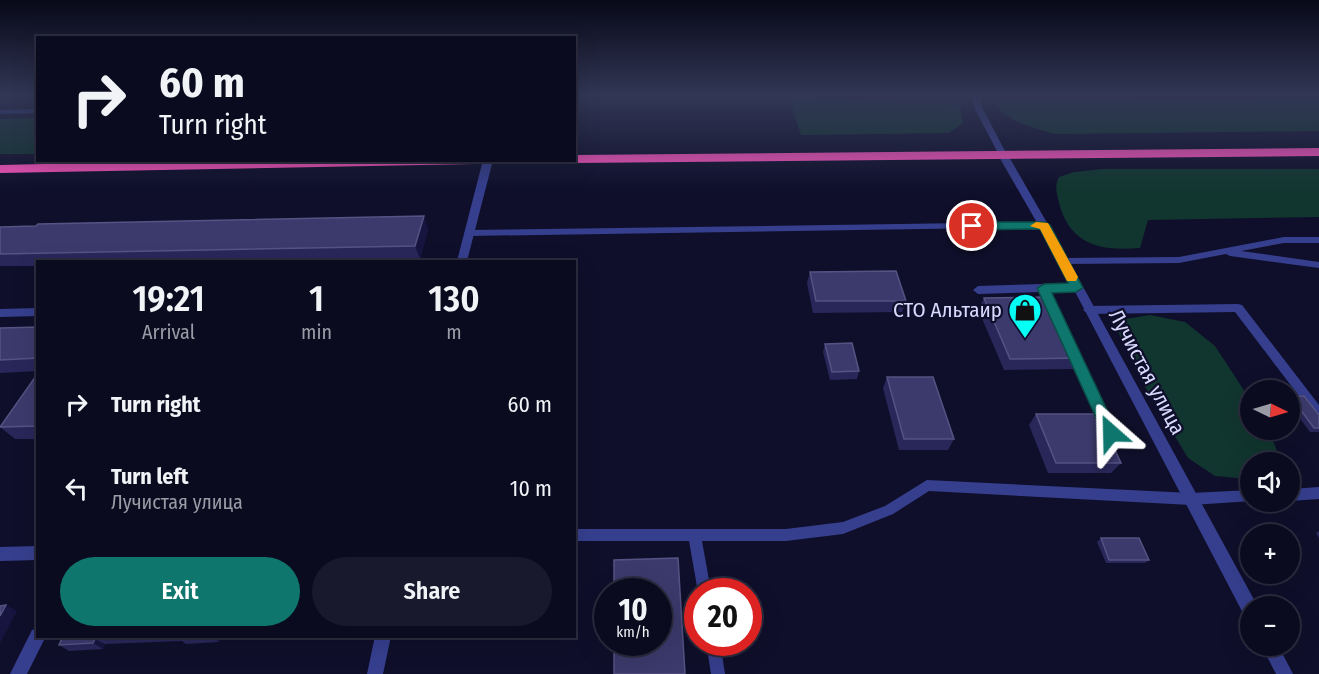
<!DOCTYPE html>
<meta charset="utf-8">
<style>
:root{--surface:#0b0b20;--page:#19192d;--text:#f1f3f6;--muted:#9a9ba5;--line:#2b2b3e;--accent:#0f766e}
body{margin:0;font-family:"Fira Sans Condensed",sans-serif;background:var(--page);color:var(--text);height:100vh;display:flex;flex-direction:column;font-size:22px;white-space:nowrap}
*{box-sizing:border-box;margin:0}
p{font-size:20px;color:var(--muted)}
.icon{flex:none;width:33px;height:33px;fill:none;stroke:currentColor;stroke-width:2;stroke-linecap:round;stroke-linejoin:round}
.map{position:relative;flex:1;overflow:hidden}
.drawer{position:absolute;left:36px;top:260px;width:540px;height:378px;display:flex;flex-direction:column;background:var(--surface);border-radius:0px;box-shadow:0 6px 24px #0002,0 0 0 2px var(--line)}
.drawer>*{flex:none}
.top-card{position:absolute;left:36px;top:36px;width:540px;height:126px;border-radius:0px;box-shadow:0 6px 24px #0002,0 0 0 2px var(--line);background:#0b0b20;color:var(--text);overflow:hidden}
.needle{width:39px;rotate:95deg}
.fabs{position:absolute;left:1240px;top:380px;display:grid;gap:12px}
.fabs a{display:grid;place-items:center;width:60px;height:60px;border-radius:50%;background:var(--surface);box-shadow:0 6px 24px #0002,0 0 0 2px var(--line);font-size:30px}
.speed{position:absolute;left:594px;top:578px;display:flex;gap:12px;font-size:30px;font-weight:700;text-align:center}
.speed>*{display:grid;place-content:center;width:78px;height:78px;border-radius:50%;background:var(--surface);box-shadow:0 6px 24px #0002,0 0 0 2px var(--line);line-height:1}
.speed small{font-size:15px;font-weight:400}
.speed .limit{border:9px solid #d22;background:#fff;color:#111}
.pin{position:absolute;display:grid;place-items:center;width:51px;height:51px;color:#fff;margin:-26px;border:3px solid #fff;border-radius:50%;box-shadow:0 2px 6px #0007}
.me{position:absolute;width:66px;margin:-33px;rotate:335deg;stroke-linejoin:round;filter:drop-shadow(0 0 4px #0008)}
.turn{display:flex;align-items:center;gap:21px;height:126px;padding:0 24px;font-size:27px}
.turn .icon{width:78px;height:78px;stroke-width:2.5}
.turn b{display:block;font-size:42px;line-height:51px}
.eta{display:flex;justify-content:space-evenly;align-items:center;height:102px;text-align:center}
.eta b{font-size:36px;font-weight:600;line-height:42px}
.cta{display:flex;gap:12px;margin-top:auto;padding:12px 24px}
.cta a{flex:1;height:69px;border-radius:36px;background:var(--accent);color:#fff;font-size:24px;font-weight:600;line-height:69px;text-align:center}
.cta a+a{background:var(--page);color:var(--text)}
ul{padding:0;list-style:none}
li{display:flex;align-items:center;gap:18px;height:84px;padding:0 24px}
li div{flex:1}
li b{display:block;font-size:22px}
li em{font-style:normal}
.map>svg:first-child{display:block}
</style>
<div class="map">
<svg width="1319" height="674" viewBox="0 0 1319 674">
<rect width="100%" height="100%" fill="#0f0f2b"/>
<g fill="#11362f">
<polygon points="789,98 960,105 963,123 949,133 801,135"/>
<path d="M1319,100v31l-263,3c-19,-5 -52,-13 -62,-32z"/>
<polygon points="37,118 37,154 0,154 0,119"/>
<path d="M1103,169h216v48l-171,3 -8,28c-38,3 -70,-2 -81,-45 -2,-10 -5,-16 0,-26l15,-5z"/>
<polygon points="1150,315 1185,322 1215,346 1251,401 1251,429 1268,429 1280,458 1278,462 1251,462 1251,478 1248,479 1215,476 1188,458 1141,380 1113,321"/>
</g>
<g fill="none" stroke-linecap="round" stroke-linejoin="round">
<g fill="#363f8e" fill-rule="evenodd">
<polygon points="972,96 980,96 983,109 1007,155 1006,157 1000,157 999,155 975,109"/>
<polygon points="38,109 38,113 0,114 0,110"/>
<polygon points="1044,222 1047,223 1049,225 1047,227 469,236 464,233 469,230"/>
<polygon points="1284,237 1319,237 1319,243 1284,243 1241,251 1319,262 1319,268 1230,256 1226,254 1179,263 1064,264 1059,261 1064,258 1179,257"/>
<polygon points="1076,283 1081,287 1079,289 1050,291 1059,310 1054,314 1050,313 1041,292 978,294 973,290 978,286"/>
<polygon points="1238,304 1242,305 1319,405 1319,419 1315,417 1235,312 1088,314 1083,310 1088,306"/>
<polygon points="38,308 38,316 0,317 0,309"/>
<polygon points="1073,347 1077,348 1078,351 1117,433 1115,436 1111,438 1107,436 1105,433 1068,351 1069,348"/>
<polygon points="927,480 1191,493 1251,490 1251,501 1253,501 1191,505 929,491 893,514 843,534 786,541 702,541 711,591 698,592 689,541 574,541 574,529 786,529 843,522 885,506"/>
<polygon points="1319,487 1319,499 1290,501 1290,489"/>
<polygon points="706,642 720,642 725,674 711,674"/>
</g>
<g fill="#363f8e" fill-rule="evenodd">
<polygon points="1003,152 1008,155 1069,261 1257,605 1251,606 1251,619 1245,617 1059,261 998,155"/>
<polygon points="483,160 493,160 467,261 457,261"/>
<polygon points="38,546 38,560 0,561 0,547"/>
<polygon points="38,628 38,636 46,636 27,674 10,674 32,630"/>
<polygon points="375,636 391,636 383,674 367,674"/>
<polygon points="1261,645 1278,645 1293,674 1276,674"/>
</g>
<g fill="#ff54be" fill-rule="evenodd">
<polygon points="1319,148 1319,156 574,163 568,160 574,160 574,155"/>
<polygon points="221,160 481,160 474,164 0,173 0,165"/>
</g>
</g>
<g fill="#29275a">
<polygon points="0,227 428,229 420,259 313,261 38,261 38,266 0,266"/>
<polygon points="810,272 906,301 902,312 813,313 807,283"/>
<polygon points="984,298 1081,358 1073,369 1004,370 978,309"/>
<polygon points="38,327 38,371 0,373 0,328"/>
<polygon points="825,344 859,371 857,379 830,380 823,352"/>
<polygon points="38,373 38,439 15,439 0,427"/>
<polygon points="887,377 954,439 948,450 899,450 883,388"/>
<polygon points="1290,397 1291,397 1319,415 1319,432 1310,432 1290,405"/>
<polygon points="1036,414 1121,463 1111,473 1048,473 1029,425"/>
<polygon points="1319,531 1319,538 1316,533"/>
<polygon points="1101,538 1149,560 1145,563 1106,563 1097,542"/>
<polygon points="63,636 221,636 219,642 186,644 182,641 105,644 103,649 69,651 59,645"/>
<polygon points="293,636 332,636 331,639 298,640"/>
</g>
<g fill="#171540">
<polygon points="424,216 428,229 420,259 415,246"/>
<polygon points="6,605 17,611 0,643 0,616"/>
<polygon points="212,636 221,636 219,642 212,637"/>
<polygon points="95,639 105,644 103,649 93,643"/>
</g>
<g fill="#3c3a6c" stroke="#555383" stroke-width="1.5">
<polygon points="424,216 415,246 0,254 0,227 36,226 38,224"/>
<polygon points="896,271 906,301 816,301 810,272"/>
<polygon points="1050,297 1081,358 1010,359 984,298"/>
<polygon points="38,327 38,358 0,360 0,328"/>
<polygon points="852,343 859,371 832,372 825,344"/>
<polygon points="38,373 38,426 0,427"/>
<polygon points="887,377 933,377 954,439 904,439"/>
<polygon points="1304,396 1319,415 1319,428 1314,428 1291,397"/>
<polygon points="1036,414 1098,414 1121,463 1056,463"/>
<polygon points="1101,538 1139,538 1149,560 1109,560"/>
<polygon points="678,558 685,674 614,674 614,642 658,642 658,591 614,591 614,560"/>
<polygon points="6,605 0,616 0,606"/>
<polygon points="63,636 152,636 95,639 93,643 59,645"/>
<polygon points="179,636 212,636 178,638"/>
</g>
<linearGradient id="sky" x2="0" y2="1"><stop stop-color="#080818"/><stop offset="0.5" stop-color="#313755"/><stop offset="1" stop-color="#313755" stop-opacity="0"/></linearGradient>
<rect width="1319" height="191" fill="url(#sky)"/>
<polygon fill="#0f766e" stroke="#0a4d48" stroke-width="1.5" points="1044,222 1050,225 1083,288 1076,292 1052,293 1118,433 1111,439 1103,433 1037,288 1044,284 1068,283 1040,229 972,230 966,226 972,222"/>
<polygon fill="#f59e0b" points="1036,222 1048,223 1078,277 1076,281 1067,281 1040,229 1030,226"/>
<defs>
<symbol id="shop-pin" viewBox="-11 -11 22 30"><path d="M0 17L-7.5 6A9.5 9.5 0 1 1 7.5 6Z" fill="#05fff5" stroke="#0f0f2b"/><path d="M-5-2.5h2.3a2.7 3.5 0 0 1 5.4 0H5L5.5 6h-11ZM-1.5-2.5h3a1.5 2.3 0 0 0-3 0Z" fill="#111"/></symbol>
</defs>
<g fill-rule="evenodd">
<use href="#shop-pin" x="1006" y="291" width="38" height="52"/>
</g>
<g text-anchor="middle" stroke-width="4.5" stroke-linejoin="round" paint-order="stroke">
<g font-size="21" fill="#d9daff" stroke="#0f0f2b" text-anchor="end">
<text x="1002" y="317">СТО Альтаир</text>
</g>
<g font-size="21" fill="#d9daff" stroke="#0f0f2b">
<text transform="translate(1147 372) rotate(62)" y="7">Лучистая улица</text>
</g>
</g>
</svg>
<div class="fabs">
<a><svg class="needle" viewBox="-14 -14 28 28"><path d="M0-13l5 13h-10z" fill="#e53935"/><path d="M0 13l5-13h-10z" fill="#9a9ba5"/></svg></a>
<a><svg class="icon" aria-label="sound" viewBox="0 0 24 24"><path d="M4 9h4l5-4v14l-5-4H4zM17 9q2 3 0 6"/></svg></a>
<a>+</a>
<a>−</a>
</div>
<div class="speed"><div>10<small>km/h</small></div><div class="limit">20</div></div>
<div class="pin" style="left:972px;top:226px;background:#d93025"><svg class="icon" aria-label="arrive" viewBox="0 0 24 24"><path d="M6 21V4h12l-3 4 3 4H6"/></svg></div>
<svg class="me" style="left:1111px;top:433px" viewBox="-20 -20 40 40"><path d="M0-17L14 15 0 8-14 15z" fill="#0f766e" stroke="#fff" stroke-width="4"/></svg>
<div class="top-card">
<div class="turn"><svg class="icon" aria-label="right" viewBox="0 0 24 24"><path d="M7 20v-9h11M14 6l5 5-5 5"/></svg><div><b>60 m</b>Turn right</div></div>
</div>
<section class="drawer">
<div class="eta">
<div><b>19:21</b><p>Arrival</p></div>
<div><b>1</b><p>min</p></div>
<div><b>130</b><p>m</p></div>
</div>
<ul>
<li><svg class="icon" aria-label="right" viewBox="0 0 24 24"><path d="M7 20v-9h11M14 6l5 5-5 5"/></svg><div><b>Turn right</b></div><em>60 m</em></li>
<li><svg class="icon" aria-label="left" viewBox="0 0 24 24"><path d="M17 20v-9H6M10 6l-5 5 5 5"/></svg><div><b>Turn left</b><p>Лучистая улица</p></div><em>10 m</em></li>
</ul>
<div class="cta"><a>Exit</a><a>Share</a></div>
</section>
</div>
